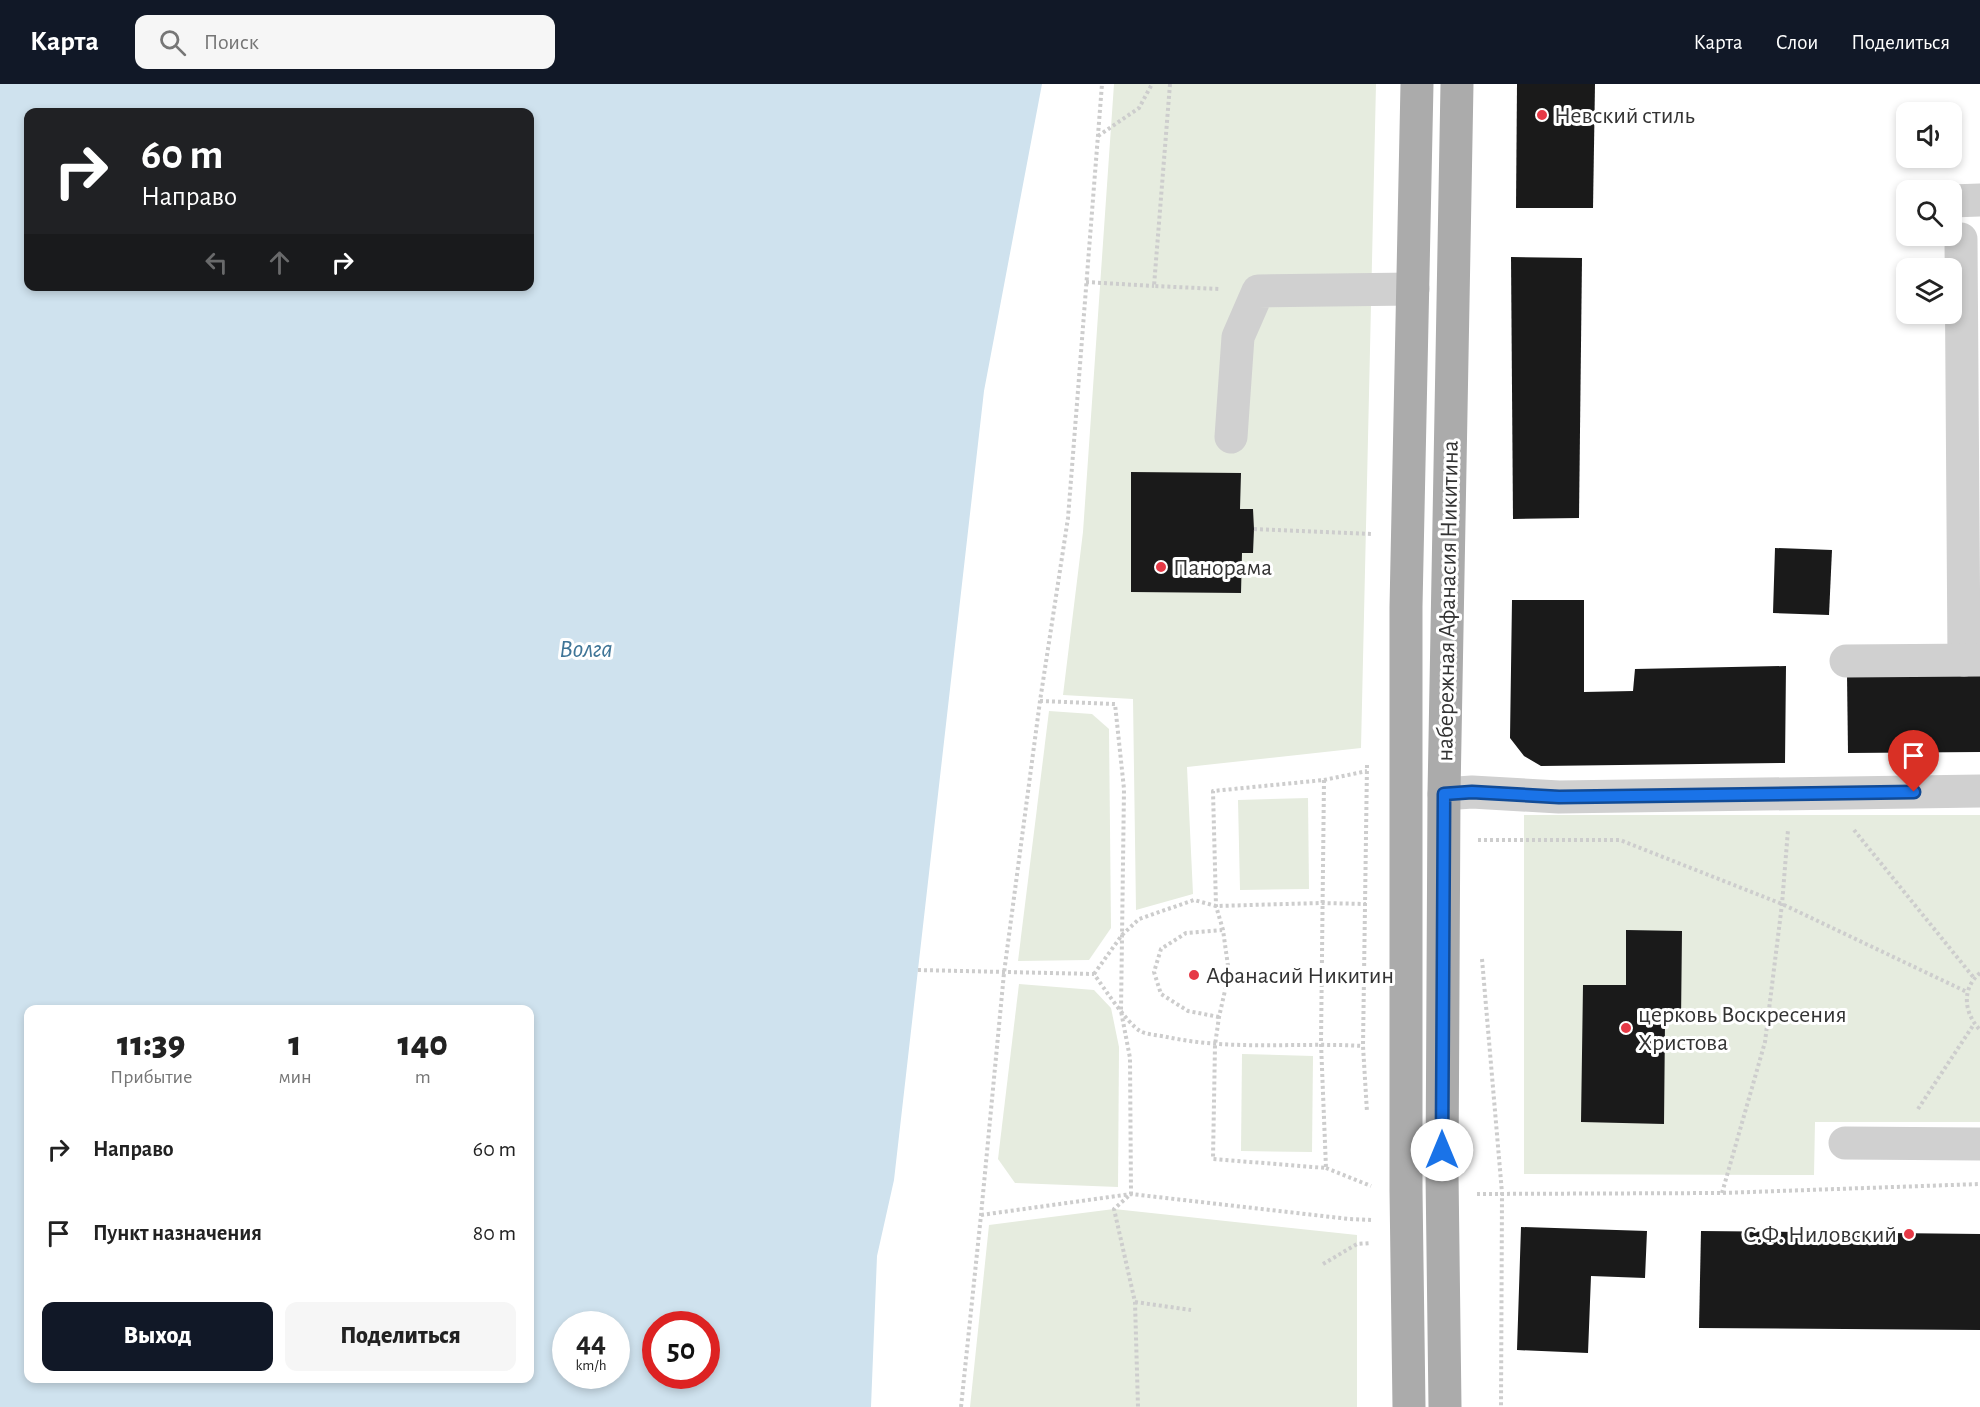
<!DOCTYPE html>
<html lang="ru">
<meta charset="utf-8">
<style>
:root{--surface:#fff;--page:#f6f6f6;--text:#222;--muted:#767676;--accent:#111827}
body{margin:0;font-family:"Alegreya Sans",sans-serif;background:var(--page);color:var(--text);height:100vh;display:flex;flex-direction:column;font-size:22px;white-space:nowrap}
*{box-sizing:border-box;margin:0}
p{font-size:20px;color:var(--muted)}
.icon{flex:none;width:33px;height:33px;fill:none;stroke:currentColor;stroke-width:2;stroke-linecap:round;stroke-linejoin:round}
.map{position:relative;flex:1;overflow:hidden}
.side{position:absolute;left:24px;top:921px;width:510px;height:378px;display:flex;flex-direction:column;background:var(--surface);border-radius:12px;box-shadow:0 3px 9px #0003}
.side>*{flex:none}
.banner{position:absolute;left:24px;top:24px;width:510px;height:183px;border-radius:12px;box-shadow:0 3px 9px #0003;background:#202124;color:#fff;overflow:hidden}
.fabs{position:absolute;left:1896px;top:18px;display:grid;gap:12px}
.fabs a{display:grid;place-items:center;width:66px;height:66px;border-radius:12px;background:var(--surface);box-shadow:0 3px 9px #0003;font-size:30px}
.speed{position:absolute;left:552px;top:1227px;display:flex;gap:12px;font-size:30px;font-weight:700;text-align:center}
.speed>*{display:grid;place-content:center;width:78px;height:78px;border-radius:50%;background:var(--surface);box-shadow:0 3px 9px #0003;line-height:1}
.speed small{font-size:15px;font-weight:400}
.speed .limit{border:9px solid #d22;background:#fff;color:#111}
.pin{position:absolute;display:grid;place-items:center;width:51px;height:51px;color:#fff;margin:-62px -26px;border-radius:50% 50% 50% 0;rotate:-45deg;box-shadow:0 0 6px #0007}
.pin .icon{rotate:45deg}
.me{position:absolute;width:66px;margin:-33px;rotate:0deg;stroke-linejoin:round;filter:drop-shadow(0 0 4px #0008)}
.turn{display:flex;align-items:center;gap:21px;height:126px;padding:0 18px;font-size:27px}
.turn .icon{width:78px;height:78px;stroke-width:2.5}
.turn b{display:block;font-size:42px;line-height:51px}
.lanes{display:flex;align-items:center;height:57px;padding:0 18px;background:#0003;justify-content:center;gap:30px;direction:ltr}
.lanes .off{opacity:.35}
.eta{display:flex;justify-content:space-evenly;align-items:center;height:102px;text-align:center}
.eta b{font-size:36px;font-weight:800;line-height:42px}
.cta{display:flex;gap:12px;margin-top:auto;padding:12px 18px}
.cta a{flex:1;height:69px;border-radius:12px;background:var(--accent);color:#fff;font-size:24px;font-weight:800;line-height:69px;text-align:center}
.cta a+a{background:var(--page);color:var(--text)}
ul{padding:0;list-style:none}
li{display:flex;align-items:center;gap:18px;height:84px;padding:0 18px}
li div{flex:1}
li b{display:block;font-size:22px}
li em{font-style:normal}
header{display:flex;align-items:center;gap:36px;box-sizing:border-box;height:84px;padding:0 30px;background:var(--accent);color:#fff}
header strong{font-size:28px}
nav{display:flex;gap:33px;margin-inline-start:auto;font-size:21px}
.search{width:420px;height:54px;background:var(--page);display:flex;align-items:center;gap:15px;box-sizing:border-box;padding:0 21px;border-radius:12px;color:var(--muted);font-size:22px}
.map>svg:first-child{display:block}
</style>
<header>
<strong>Карта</strong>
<div class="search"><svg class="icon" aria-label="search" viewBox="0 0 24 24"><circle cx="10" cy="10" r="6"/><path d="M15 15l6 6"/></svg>Поиск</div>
<nav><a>Карта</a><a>Слои</a><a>Поделиться</a></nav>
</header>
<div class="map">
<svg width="1980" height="1323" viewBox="0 0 1980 1323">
<rect width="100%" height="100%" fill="#fff"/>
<g fill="#e6ecdf">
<polygon points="1114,0 1376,0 1361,664 1187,683 1193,810 1136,826 1133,615 1063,611 1083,448"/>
<polygon points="1049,627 1092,630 1109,645 1111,844 1089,876 1018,877"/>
<polygon points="1308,714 1309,805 1240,806 1238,716"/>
<polygon points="1524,731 1980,731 1980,1038 1815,1038 1814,1091 1524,1090"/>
<polygon points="1019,900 1094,906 1111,924 1119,963 1118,1103 1015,1099 998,1075"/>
<polygon points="1242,970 1313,972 1312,1068 1241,1067"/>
<polygon points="1114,1125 1357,1151 1357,1323 970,1323 989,1141"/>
</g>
<path fill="#cfe2ee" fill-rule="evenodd" d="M0,0h1042l-58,307 -90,789 -17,76 -6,151h-871zM28,28h502v174h-502zM28,926h502v368h-502zM566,1240h50v52h-50zM656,1240h50v52h-50z"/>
<g fill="#1a1a1a">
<polygon points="1517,0 1595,0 1593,124 1516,124"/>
<polygon points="1511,173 1582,174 1579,434 1513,435"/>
<polygon points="1131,388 1241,389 1240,425 1253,425 1254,445 1253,469 1242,469 1241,509 1131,508"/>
<polygon points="1775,464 1832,466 1829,531 1773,529"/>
<polygon points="1512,516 1584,516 1584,608 1633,607 1635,585 1786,582 1785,679 1541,682 1524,672 1510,654"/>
<polygon points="1980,589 1980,668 1848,669 1847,590"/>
<polygon points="1626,846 1682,847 1681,938 1665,938 1664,1040 1581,1038 1583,901 1626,901"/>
<polygon points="1521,1143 1647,1147 1645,1194 1591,1192 1588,1269 1517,1266"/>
<polygon points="1701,1147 1980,1150 1980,1246 1699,1244"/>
</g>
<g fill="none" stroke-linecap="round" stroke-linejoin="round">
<g stroke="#cdcdcd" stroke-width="4" stroke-dasharray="3 3" stroke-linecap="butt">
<polyline points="1170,0 1154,202 1219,205"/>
<polyline points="1098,52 1139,24 1152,0"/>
<polyline points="1086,198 1154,202"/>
<polyline points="1254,445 1371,450"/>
<polyline points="1040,617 1115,620 1124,705 1121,927 1130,974 1131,1110 1114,1125 1135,1218 1138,1323"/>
<polyline points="1367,681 1363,962 1367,1028"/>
<polygon points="1324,696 1321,959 1326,1084 1213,1075 1215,961 1219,933 1229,889 1223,846 1216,822 1213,707"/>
<polyline points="1324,696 1367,687"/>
<polyline points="1854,746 1974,894"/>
<polyline points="1478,756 1620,756 1782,820 1967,908"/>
<polyline points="1482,875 1502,1109 1501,1323"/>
<path d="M918,886l176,4c10,14 33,49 46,57 7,4 19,4 27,6 64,14 131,5 196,9"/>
<path d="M1980,889c-19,16 -16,40 0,57"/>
<polyline points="1094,890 1122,851 1139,835 1194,816 1216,822 1321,819 1366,820"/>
<polyline points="1219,933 1188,927 1161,910 1154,888 1161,865 1186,849 1222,846"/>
<polyline points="1918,1025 1974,940"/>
<polyline points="1326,1084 1371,1102"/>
<polyline points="1722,1109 1765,958 1782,820 1788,746"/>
<polyline points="1477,1110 1722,1109 1980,1100"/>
<polyline points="981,1131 1131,1110 1349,1135 1371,1136"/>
<polyline points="1323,1180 1357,1160 1371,1159"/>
<polyline points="1135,1218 1191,1226"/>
<polyline points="961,1323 981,1131 1004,889 1040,617 1068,434 1102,0"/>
</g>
<g stroke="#d0d0d0" stroke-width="33">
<polyline points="1952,117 1980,116"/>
<polyline points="1961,155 1964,576"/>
<polyline points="1231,353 1238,253 1258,207 1413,205"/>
<polyline points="1846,577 1980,576"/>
<polyline points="1444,710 1472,708 1559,713 1980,707"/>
<polyline points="1845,1059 1980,1060"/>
</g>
<g stroke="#ababab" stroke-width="33">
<polyline points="1409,1323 1406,1106 1406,523 1417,0"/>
<polyline points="1445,1323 1442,1089 1444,710 1457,0"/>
</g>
</g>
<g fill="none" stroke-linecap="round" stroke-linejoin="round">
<defs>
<polyline id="route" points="1442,1066 1444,710 1472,708 1559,713 1914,708"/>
</defs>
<use href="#route" stroke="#114b97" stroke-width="15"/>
<use href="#route" stroke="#1a73e8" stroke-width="10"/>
</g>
<g fill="#e63946" stroke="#fff" stroke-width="2">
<circle cx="1542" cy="31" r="6"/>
<circle cx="1161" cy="483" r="6"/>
<circle cx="1194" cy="891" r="6"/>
<circle cx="1626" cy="944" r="6"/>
<circle cx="1909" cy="1150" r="6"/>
</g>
<g text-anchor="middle" stroke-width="6" stroke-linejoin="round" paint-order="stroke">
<g font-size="24" fill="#333" stroke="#fff" text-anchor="start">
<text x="1554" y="39">Невский стиль</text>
<text x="1173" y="491">Панорама</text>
<text x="1206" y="899">Афанасий Никитин</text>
<text x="1638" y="938">церковь Воскресения<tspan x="1638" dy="28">Христова</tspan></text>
<text x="1897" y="1158" text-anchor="end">С.Ф. Ниловский</text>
</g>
<g font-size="24" fill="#333" stroke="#fff">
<text transform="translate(1447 517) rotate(-89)" y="8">набережная Афанасия Никитина</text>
</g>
<g font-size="26" font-style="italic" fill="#3f7597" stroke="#fff">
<text x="586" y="573">Волга</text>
</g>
</g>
</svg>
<div class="fabs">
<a><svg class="icon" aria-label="sound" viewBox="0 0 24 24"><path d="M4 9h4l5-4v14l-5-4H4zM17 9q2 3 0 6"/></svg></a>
<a><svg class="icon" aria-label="search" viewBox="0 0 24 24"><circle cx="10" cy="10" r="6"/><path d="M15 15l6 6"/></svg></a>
<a><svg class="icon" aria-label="layers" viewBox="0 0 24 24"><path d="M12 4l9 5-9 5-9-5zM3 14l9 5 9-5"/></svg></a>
</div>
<div class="speed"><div>44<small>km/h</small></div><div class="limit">50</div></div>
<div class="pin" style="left:1914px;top:708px;background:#d93025"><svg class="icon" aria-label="arrive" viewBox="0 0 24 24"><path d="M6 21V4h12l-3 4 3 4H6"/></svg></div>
<svg class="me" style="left:1442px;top:1066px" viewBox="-20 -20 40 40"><circle r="19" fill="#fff"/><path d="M0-13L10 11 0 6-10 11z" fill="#1a73e8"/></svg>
<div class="banner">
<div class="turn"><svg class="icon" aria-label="right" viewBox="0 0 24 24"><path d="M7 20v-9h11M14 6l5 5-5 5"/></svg><div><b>60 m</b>Направо</div></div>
<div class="lanes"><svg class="icon off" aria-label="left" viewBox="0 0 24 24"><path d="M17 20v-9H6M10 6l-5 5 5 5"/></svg><svg class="icon off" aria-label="ahead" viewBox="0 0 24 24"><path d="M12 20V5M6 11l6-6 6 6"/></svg><svg class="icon" aria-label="right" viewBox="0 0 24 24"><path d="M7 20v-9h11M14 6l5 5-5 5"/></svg></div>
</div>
<section class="side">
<div class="eta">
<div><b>11:39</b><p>Прибытие</p></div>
<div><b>1</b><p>мин</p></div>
<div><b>140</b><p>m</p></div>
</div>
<ul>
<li><svg class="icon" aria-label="right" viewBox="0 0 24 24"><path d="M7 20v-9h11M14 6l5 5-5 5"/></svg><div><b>Направо</b></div><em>60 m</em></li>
<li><svg class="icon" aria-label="arrive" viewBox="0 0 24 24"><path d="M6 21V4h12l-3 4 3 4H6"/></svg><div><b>Пункт назначения</b></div><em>80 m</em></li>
</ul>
<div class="cta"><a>Выход</a><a>Поделиться</a></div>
</section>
</div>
